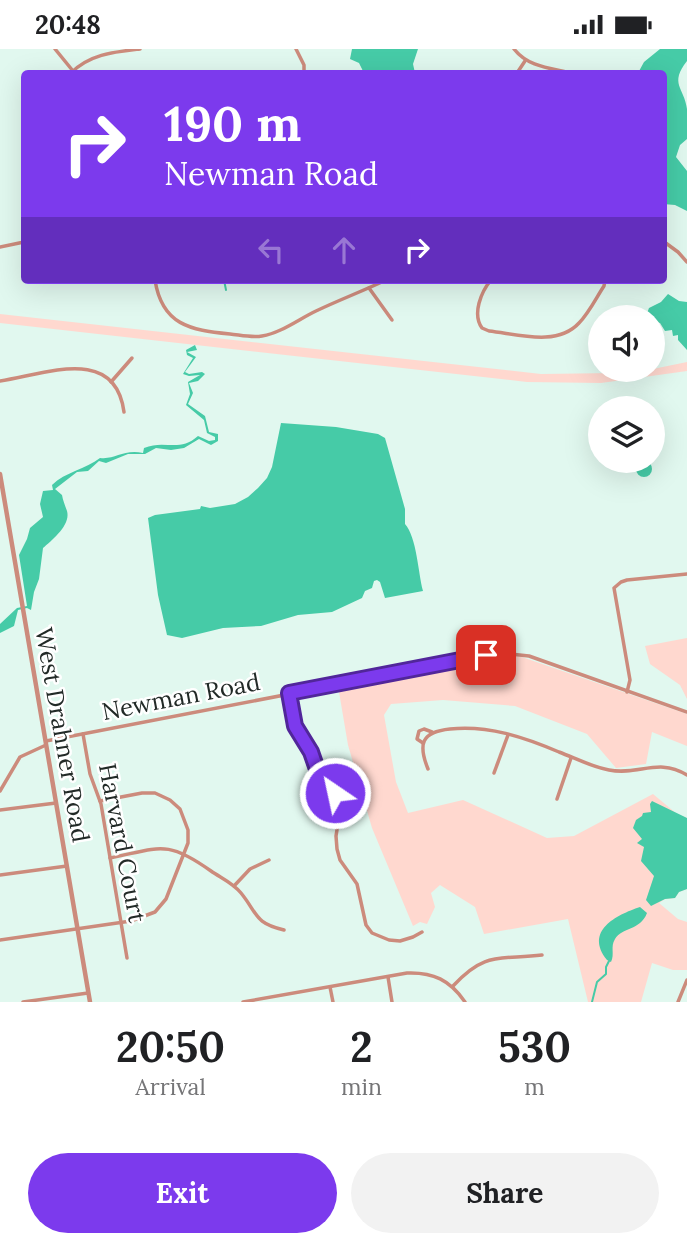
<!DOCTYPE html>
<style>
:root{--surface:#fff;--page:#f2f2f2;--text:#202124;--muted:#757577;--accent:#7c3aed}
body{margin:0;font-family:Lora,serif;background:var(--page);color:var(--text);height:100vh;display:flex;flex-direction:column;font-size:26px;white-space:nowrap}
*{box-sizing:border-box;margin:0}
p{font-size:23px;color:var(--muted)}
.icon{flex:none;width:38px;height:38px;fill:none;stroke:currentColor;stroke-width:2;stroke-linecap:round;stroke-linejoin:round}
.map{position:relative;height:953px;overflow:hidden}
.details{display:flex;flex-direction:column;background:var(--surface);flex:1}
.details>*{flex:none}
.banner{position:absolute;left:21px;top:21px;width:646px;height:214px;border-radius:7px;box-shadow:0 7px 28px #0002;background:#7c3aed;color:#fff;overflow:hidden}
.fabs{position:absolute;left:588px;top:256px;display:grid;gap:14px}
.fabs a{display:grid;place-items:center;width:77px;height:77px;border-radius:50%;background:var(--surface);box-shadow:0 7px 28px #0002;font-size:35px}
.pin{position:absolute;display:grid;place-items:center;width:60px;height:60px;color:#fff;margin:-30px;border-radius:14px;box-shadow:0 4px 10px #0006}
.me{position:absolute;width:77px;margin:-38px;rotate:326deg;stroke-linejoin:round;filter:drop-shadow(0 0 5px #0008)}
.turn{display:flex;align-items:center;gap:24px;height:147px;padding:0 28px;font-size:32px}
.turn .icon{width:91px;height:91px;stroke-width:2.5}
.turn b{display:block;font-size:49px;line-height:60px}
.lanes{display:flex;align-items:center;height:66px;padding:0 28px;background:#0003;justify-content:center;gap:35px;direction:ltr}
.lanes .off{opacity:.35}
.eta{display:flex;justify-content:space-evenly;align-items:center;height:119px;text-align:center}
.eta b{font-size:42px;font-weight:800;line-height:49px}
.cta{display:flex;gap:14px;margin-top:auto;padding:14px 28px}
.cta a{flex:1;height:80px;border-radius:42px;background:var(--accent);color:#fff;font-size:28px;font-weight:800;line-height:80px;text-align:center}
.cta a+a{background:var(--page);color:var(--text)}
.status{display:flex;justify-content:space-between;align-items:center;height:49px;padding:0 35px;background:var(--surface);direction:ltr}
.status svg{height:19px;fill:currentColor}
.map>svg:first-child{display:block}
</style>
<div class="status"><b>20:48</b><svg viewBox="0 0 49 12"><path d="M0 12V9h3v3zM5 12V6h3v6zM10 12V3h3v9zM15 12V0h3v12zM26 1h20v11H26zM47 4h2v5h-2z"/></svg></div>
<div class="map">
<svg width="687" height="953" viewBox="0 0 687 953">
<rect width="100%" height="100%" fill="#e1f8ef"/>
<g fill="#ffd8cf">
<polygon points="0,265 541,325 614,324 653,320 687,313 687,322 601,334 527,333 0,274"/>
<polygon points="687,589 687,650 680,636 650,615 645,597"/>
<polygon points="504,606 519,607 687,665 687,697 652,683 646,715 616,719 587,685 515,657 443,651 391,655 384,666 396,733 408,764 463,751 547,789 574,787 653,745 677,765 687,769 687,840 679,843 675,849 665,850 659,854 678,870 687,873 687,921 673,921 652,914 641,953 588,953 568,870 484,885 475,858 440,836 431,844 435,858 427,875 420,873 413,877 372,779 348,696 338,637"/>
</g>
<g fill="#46cba7">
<polygon points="352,0 418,0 413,15 415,24 364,24 359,14 350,10"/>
<path d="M660,0h27v12c-18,23 -3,26 0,48 0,10 0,20 0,30l-7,6 -4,12 11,14v40l-12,-6 -12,-1v-131h-25l6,-11z"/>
<polygon points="668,245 679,252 687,253 687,301 678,291 678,286 673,287 672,281 665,282 660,274 653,272 653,268 646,267 649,259 661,253"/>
<path d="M195,296l2,5 -10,2 9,5 -11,15 4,2 13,-2 3,2 -7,7 -9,2 4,10 -5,11 17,12 4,16 9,2v7l-7,4 -12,-6 -15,9 -13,2 -15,-2 -11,6h-17l-22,9 -7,-2 -11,10 -11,1 -22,17 7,6c1,6 3,10 5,16 4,14 -15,29 -24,37l-4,31 -5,13 -3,18 -4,-2 -9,2 -4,16 -14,7v-9l17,-16 10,-2 -8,-51 8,-16 3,-11 13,-11 -3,-13 3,-13 10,-1 -1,-5c13,-13 34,-16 48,-27 15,2 23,-9 43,-5l1,-5c21,-9 35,5 54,-12l11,5 6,-1v-3l-8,-4 -3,-13 -18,-15 4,-11 -2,-12 12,-7 -11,1 -6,-2 10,-16 -6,-3 -1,-5z"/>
<path d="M281,374l55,4 42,7 7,4 20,71v15c12,14 13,48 18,67l-38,7 -5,-16 -3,-2 -3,1 -2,7 -7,3 -3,7 -30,14 -34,3 -37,11 -38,2 -41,10 -15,-3 -9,-40 -10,-77 7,-3 45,-6 1,-3 9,2 25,-4 13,-7 10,-9 9,-10 5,-11z"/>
<circle cx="644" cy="420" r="8"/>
<polygon points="652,752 687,769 687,840 679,843 675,849 665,850 651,857 646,851 654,827 641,812 644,798 637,794 642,790 633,779 636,771 642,767 643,764 651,763 650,755"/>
<path d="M640,858l7,6c-7,18 -25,14 -32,26 -5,8 0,15 -4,23l-4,-2c-23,-29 9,-45 33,-53z"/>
</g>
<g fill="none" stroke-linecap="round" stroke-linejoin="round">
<g stroke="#46cba7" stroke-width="2">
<polyline points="224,231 226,241"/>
<polyline points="592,953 597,933 606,925 606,918 609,912"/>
</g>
<g stroke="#cc8b7c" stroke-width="3.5">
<polyline points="55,0 73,22"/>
<polyline points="296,0 304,16 304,24"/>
<path d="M514,0c14,18 36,19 57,24"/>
<path d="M71,24c19,-19 43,-21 69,-24"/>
<polyline points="517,24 525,12"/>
<polyline points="663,192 678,203 687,213"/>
<polyline points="0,198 24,193"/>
<path d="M155,231c7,45 35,50 75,54 10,1 22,4 32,2 19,-3 37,-17 54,-25 23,-11 47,-20 70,-31"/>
<path d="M491,231c-10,12 -19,34 -9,48l7,3c28,3 68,16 90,-8 10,-10 17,-25 25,-37l1,-6"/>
<polyline points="369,239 392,271"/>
<path d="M0,332c43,-6 115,-37 124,31"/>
<polyline points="111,333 132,309"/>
<polyline points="627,643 630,631 614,539 621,533 627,531 687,525"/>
<polyline points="289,644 295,677 311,703 319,726 335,744 341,756 336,787 337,800 340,811 357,835 366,876 372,884 389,891 400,892 413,888 422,883"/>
<polyline points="83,685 90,725 101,755 127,909"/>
<polyline points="46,692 502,604 529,607 687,663"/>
<polyline points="423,694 417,690 419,682 424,680 432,683"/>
<path d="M428,720c-10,-25 -7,-37 22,-40 38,-4 74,8 109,23 16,6 33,15 50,18 30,6 49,-13 78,5"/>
<polyline points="494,724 508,686"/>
<polyline points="0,742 20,708 46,696"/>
<polyline points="557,750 571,709"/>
<polyline points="0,761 56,754"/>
<path d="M110,809c50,-10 56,-19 101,13 10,7 22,12 30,22 17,21 13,30 43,37"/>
<polyline points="0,826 67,817"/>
<polyline points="234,837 250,820 269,811"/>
<polyline points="0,891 131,872 155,863 166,850 188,794 188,781 180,760 170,751 155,744 142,744 100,752"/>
<polyline points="388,928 392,953"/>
<path d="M453,937c32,-35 46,-26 89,-31"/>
<polyline points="330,938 333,953"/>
<polyline points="23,953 88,944"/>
<path d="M243,953l164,-29c26,-1 43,7 58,29"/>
<polyline points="678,953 687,931"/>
</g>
<polyline stroke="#cc8b7c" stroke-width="4.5" points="0,425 90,953"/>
</g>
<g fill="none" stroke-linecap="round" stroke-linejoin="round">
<defs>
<polyline id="route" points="335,744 319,726 311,703 295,677 289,644 486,606"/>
</defs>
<use href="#route" stroke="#51269a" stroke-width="18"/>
<use href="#route" stroke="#7c3aed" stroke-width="12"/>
</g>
<g text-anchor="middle" stroke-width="5" stroke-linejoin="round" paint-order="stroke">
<g font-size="24" fill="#222a27" stroke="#fff">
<text transform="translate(181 648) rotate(-11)" y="8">Newman Road</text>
<text transform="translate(62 686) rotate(80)" y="8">West Drahner Road</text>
<text transform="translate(122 794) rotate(79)" y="8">Harvard Court</text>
</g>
</g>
</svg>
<div class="fabs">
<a><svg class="icon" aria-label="sound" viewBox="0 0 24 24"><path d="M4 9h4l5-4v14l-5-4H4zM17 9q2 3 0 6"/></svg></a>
<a><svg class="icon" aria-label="layers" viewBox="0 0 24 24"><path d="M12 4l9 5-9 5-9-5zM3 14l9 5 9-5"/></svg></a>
</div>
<div class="pin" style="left:486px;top:606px;background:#d93025"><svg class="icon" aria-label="arrive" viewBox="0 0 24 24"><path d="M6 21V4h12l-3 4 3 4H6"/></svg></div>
<svg class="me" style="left:335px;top:744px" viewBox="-20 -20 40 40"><circle r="17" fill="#7c3aed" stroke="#fff" stroke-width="3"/><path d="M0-11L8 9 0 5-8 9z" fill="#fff"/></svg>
<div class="banner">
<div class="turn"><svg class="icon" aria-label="right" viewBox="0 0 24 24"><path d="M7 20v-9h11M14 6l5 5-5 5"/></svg><div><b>190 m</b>Newman Road</div></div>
<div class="lanes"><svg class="icon off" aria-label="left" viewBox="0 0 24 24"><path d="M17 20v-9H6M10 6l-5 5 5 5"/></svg><svg class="icon off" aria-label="ahead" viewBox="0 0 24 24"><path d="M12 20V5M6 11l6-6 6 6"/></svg><svg class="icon" aria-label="right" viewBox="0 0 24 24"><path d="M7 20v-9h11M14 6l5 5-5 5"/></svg></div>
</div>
</div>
<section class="details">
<div class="eta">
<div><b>20:50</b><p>Arrival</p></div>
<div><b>2</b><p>min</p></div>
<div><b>530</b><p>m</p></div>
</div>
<div class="cta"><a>Exit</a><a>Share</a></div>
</section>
